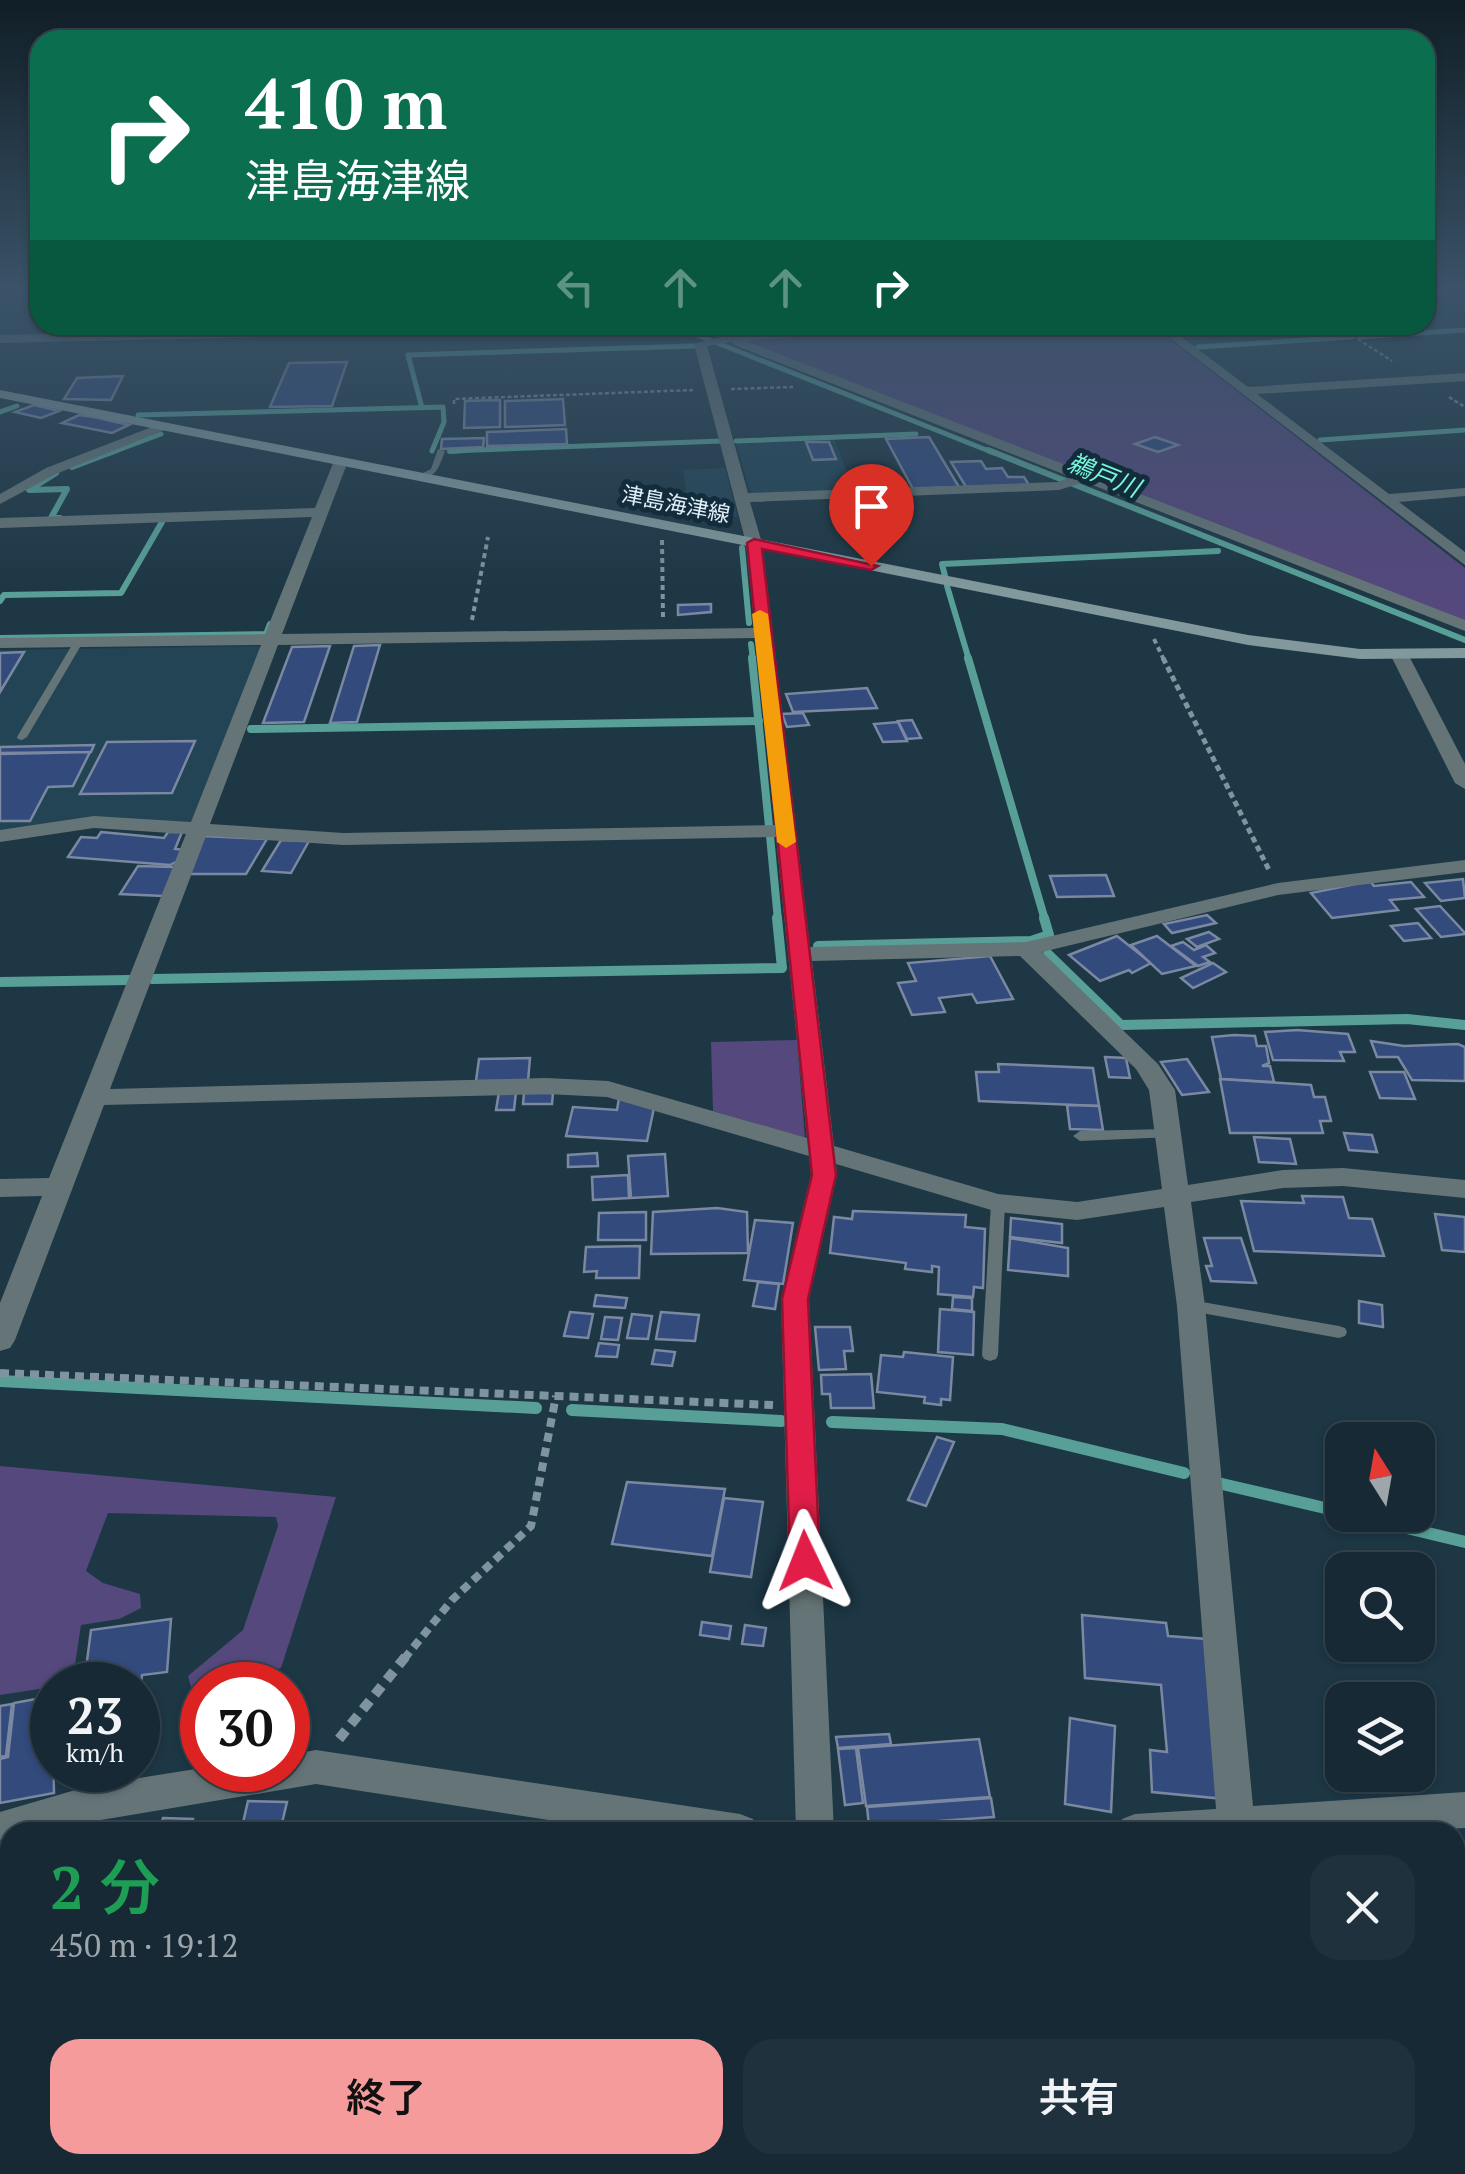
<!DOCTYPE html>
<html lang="ja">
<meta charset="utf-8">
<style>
:root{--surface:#162934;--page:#1f313c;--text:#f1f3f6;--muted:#9ea6ac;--line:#35454f;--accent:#f59b9c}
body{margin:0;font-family:"PT Serif","Noto Sans JP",serif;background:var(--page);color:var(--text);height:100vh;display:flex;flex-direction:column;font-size:38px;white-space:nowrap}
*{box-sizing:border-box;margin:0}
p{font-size:32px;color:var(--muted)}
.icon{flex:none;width:55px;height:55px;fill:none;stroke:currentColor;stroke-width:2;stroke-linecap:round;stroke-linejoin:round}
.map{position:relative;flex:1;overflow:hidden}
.sheet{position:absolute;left:0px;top:1822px;width:1465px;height:352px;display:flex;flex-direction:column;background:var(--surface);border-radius:30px 30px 0 0;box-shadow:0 2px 8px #0004,0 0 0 2px var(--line)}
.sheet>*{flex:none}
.guide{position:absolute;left:30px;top:30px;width:1405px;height:305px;border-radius:30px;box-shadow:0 2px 8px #0004,0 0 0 2px var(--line);background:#0b6e4f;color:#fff;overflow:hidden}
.needle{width:65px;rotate:349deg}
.controls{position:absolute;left:1325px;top:1422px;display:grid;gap:20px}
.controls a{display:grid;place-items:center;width:110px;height:110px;border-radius:20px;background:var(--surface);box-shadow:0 2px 8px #0004,0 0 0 2px var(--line);font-size:50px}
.speed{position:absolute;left:30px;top:1662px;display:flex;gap:20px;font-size:50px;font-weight:700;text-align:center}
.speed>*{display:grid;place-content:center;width:130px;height:130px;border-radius:50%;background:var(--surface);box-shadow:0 2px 8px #0004,0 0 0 2px var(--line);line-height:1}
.speed small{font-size:25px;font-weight:400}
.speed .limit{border:15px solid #d22;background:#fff;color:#111}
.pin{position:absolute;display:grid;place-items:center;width:85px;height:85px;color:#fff;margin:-102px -42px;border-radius:50% 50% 50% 0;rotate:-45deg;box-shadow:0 0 10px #0007}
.pin .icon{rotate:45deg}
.me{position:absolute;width:110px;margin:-55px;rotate:358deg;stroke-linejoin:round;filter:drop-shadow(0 0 8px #0008)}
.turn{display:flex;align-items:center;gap:35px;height:210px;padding:0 50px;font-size:45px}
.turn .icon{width:130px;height:130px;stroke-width:2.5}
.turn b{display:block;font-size:70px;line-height:85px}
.lanes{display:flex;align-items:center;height:95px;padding:0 50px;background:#0003;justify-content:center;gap:50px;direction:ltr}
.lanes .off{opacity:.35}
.round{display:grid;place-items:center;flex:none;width:105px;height:105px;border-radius:30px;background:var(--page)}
.headline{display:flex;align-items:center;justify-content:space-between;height:170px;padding:0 50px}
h1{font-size:60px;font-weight:600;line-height:75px;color:#1e9e55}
.button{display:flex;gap:20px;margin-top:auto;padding:20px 50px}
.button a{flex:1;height:115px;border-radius:30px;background:var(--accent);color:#111;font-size:40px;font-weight:600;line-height:115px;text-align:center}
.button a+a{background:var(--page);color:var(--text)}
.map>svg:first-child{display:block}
</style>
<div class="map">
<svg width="1465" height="2174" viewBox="0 0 1465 2174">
<rect width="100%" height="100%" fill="#1d3745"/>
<g fill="#245">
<polygon points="1168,325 1290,325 1309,339 1195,346"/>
<polygon points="834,438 855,492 751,496 736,442"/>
<polygon points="725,468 738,517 689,513 683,470"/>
<polygon points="258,646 265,650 191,823 84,818 0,833 0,650"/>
</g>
<g fill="#54487c">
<polygon points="984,325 1152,325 1465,568 1465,623 745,341"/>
<polygon points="797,1040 805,1138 713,1111 711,1042"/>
<polygon points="0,1466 336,1497 281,1668 252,1676 248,1685 202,1685 202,1704 195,1701 188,1676 243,1630 278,1526 276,1517 108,1513 86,1571 103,1583 140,1594 141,1608 119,1619 81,1625 72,1684 0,1695"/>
</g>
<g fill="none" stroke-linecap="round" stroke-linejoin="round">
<g stroke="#58a097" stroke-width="5">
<polyline points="672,325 994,453"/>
<polyline points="1359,337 1465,330"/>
<polyline points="1198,347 1352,337"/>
<polyline points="422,408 408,355 695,346"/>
<polyline points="0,412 17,406"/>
<polyline points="138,415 443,407 444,422 432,451"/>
<polyline points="1320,440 1465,430"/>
<polyline points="736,441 916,434"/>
<polyline points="450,451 722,441"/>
<polyline points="110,453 161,434"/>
</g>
<g stroke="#58a097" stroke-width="6">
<polyline points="988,450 1465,640"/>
<polyline points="450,451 465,450"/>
<polyline points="72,467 117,450"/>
<polyline points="56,473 29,490 67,489 51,518 60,518"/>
<polyline points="742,548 749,623"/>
<polyline points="945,576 942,564 1218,551"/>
<polyline points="947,586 969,660"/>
<polyline points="0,601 4,595 121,593 162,522"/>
<polyline points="0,638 266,634 270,624"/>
<polyline points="751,644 753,660"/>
</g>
<g stroke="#58a097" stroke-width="8">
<polyline points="752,658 769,826"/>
<polyline points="968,658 1045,920"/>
<polyline points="251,729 759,721"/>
<polyline points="770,836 778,920"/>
</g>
<g stroke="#58a097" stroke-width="10">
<polyline points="818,946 1031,941 1049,935 1044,918"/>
<polyline points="1048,954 1121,1025 1407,1019 1465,1025"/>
<polyline points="152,979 782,968 777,918"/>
<polyline points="0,982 129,980"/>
</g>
<g stroke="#58a097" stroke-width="12">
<polyline points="0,1381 536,1408"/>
<polyline points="572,1410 781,1421"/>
<polyline points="832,1422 1002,1429 1184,1473"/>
<polyline points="1222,1484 1342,1512"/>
<polyline points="1353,1515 1465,1542"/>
</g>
</g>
<g fill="#334a7d" stroke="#7b88a1" stroke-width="2.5">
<polygon points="228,325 289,325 288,329 225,331"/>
<polygon points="347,362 332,406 270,407 289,363"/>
<polygon points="123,376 111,400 64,399 77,378"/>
<polygon points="563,399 565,425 505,427 505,401"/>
<polygon points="500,400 500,427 464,428 465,401"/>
<polygon points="34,405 59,411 41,418 15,412"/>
<polygon points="79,415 94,417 129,425 112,433 62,423"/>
<polygon points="566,429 567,444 487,446 487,432"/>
<polygon points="929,437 959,487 913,489 886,439"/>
<polygon points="1155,437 1178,445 1158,452 1135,444"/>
<polygon points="484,438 483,447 441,449 442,439"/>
<polygon points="806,442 829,442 836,459 813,460"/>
<polygon points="981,461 986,469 1002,468 1008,477 1024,477 1029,485 966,487 951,462"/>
<polygon points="711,604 711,612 678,615 678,605"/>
<polygon points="380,645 357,722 330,723 354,646"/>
<polygon points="330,646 304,722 263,723 292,647"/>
<polygon points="24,652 0,692 0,653"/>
<polygon points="867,688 877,708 793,712 786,694"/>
<polygon points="803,713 809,725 787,727 782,714"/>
<polygon points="912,720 921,738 907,739 898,721"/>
<polygon points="898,722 907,741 883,742 874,724"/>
<polygon points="195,741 172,793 80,794 107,742"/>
<polygon points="94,745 91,752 0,753 0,747"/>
<polygon points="90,752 73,786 48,787 30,821 0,821 0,754"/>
<polygon points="101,832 164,838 168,832 182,832 175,849 187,850 180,860 170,865 68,857 81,837 97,838"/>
<polygon points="204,836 267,839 246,874 189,874"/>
<polygon points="281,840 309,841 291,873 262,871"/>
<polygon points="138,866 175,867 163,896 120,894"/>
<polygon points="1106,875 1114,896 1057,897 1050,876"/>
<polygon points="1463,879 1465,898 1441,901 1425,883"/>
<polygon points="1370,881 1374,886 1411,882 1424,897 1390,900 1398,910 1332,918 1311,893"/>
<polygon points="1440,906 1465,933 1465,934 1441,937 1416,909"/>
<polygon points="1207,915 1216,923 1172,933 1164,924"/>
<polygon points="1418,923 1431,938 1404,941 1391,926"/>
<polygon points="1209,932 1219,939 1197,947 1187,939"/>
<polygon points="1117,936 1151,963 1132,973 1129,970 1100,981 1069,955"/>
<polygon points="1157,936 1196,966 1162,974 1131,945"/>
<polygon points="1183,942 1194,950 1206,945 1215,953 1203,957 1210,962 1198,966 1171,946"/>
<polygon points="990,956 1013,999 977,1003 972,994 939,998 945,1012 912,1015 898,983 916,981 908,963"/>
<polygon points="1213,963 1226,972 1193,988 1181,978"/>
<polygon points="1297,1030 1348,1034 1355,1052 1340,1052 1344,1061 1273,1060 1265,1032"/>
<polygon points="1234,1035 1255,1036 1257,1046 1266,1046 1269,1063 1262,1066 1270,1066 1274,1082 1221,1079 1212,1037"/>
<polygon points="1371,1041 1404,1046 1458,1044 1465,1047 1465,1081 1412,1080 1398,1057 1377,1057"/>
<polygon points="1105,1057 1126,1058 1130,1078 1109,1077"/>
<polygon points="530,1058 528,1081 476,1081 479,1059"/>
<polygon points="1187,1059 1209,1092 1182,1095 1161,1062"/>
<polygon points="998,1064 1093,1068 1099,1106 979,1101 976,1072 999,1072"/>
<polygon points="1370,1072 1404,1072 1415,1099 1380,1098"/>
<polygon points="1220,1079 1311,1085 1314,1097 1325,1097 1331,1121 1320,1121 1323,1133 1230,1133"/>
<polygon points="499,1092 516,1092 514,1110 496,1110"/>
<polygon points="524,1093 553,1093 552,1104 523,1104"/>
<polygon points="619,1098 654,1108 647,1141 566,1136 573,1107 617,1110"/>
<polygon points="1067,1105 1099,1106 1103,1130 1070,1129"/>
<polygon points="1344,1133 1372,1135 1377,1152 1349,1150"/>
<polygon points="1254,1137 1290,1139 1296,1164 1259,1162"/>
<polygon points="597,1153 598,1166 568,1167 568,1155"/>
<polygon points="665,1154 668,1196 631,1198 628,1156"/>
<polygon points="628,1175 629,1198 593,1200 592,1177"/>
<polygon points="1302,1196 1343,1197 1349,1218 1372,1219 1384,1256 1254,1251 1241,1201 1304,1203"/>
<polygon points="717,1208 747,1212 748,1253 651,1254 653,1212"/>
<polygon points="853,1211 966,1215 965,1227 985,1229 983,1288 974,1287 973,1297 938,1294 939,1267 932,1266 932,1272 905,1269 906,1263 830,1253 834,1217 852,1219"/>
<polygon points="646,1212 646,1240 598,1240 599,1213"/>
<polygon points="1435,1214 1465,1217 1465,1252 1442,1250"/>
<polygon points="1011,1218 1062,1224 1062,1243 1010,1237"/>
<polygon points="755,1220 793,1223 783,1284 744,1280"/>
<polygon points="1010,1238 1068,1248 1068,1276 1008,1270"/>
<polygon points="1204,1238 1241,1238 1256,1283 1211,1281 1206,1266 1212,1266"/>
<polygon points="640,1246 639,1278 596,1278 597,1271 584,1272 586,1247"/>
<polygon points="758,1282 779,1284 775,1309 753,1306"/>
<polygon points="596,1295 627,1298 625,1308 594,1306"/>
<polygon points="953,1297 972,1298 972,1311 952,1309"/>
<polygon points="1359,1301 1382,1305 1383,1327 1359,1323"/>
<polygon points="940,1309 974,1312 973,1355 938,1352"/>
<polygon points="570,1312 593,1314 588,1338 564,1336"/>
<polygon points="661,1312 699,1315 695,1341 656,1339"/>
<polygon points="632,1314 652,1316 648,1339 627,1338"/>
<polygon points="605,1317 622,1318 618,1340 601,1339"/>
<polygon points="815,1327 850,1327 853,1351 844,1351 846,1369 819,1370"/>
<polygon points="599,1343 619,1345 617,1357 596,1356"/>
<polygon points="655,1350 675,1352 672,1366 652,1364"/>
<polygon points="904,1352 953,1357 950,1400 941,1399 941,1405 924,1403 925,1397 877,1392 881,1355 903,1357"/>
<polygon points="871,1374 874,1408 831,1408 830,1394 822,1394 821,1375"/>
<polygon points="937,1437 954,1442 926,1506 908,1500"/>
<polygon points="627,1482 725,1489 712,1556 612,1544"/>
<polygon points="724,1498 763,1502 751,1577 710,1572"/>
<polygon points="1082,1615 1166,1623 1168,1636 1207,1639 1225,1799 1152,1792 1150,1750 1167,1752 1161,1685 1085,1678"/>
<polygon points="171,1619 167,1672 142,1675 141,1686 112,1685 113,1680 84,1684 91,1630"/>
<polygon points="702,1622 731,1626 729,1639 700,1635"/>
<polygon points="745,1625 766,1628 763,1646 742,1644"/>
<polygon points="52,1696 54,1793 0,1803 0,1759 8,1757 14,1703"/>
<polygon points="12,1704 6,1756 0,1757 0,1706"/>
<polygon points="1070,1718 1115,1726 1111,1812 1065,1804"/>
<polygon points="889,1734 891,1744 838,1748 836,1737"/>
<polygon points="979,1739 990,1797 866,1806 858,1748"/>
<polygon points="856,1748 863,1803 845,1805 838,1749"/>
<polygon points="991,1798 994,1817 869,1826 867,1807"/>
<polygon points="248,1801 287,1802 281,1827 242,1827"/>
<polygon points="163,1818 193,1819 191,1828 281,1829 159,1832"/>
<polygon points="284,1824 336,1824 334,1832 282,1832"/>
<polygon points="874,2165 942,2165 943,2173 875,2174"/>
</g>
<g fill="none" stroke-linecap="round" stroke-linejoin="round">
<g stroke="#8094a0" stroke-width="2.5" stroke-dasharray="4 2.5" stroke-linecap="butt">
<polyline points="655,325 684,337"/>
<polyline points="1336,325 1392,361"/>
<polyline points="731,389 793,387"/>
<polyline points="1449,397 1465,407"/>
<polyline points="454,404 454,399 693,390"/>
</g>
<g stroke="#8094a0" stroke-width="4" stroke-dasharray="5 4" stroke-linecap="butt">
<polyline points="662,540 663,618"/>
<polyline points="472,620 488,537"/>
<polyline points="1154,639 1164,660"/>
</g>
<polyline stroke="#8094a0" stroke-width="5" stroke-dasharray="6 4" stroke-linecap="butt" points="1163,658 1269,870"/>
<g stroke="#8094a0" stroke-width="8" stroke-dasharray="9 6" stroke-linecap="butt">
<polyline points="0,1373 773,1405"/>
<polyline points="404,1659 452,1600 531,1526 556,1396"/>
</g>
<polyline stroke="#8094a0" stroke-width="10" stroke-dasharray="11 8" stroke-linecap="butt" points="339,1739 406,1656"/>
<g fill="#657577" fill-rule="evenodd">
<path d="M438,449l7,2c-5,13 -8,27 -24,27v-4l10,-5z"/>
<polygon points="75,640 83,642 27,737 22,740 18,739 17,737"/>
<polygon points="1167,1129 1174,1134 1172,1137 1080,1141 1073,1136 1080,1131"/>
<polygon points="998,1198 1003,1199 1005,1203 998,1355 996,1359 990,1361 984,1359 982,1355 991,1203 993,1199"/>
<polygon points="1191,1300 1339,1326 1345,1328 1347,1332 1345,1336 1339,1338 1185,1310 1183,1306 1185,1302"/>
</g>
<g fill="#657577" fill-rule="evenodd">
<polygon points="1465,287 1465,291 1425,294 1425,288"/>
<path d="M895,325h68l-217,16 719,279v11l-380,-149 -26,8 -309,12 12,41 48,404 216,-5 252,-59 187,-23v12l-187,23 -236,57 116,112 17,26 13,95 95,-15 60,-2 122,12v18l-122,-12 -60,2 -92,14 14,104 48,500 212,-14v36l-70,4h-279l6,-13 13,-5 81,-5 -39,-503 -13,-99 -87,13 -79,-8 -162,-48 1,11 -28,124 25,533h-38l-15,-533 30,-124 -2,-19 -202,-59 -61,-3 -442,11 -89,235 -5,8 -10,3v-48l42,-107 -42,1v-18l49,-1 137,-344 -92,-6 -94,14v-12l94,-14 97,6 70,-177 -261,3v-10l265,-4 47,-117 -312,11v-10l315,-10 19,-47 7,-4 7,4 -66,173 473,-6 -9,-85 -52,-199 38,-10zM732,342l2,3 337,132 -13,5 -310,11 -41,-147zM756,638l19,187 -432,8 -133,-9 68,-179zM206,836l137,9 433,-8 31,301 -199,-57 -62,-3 -436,11zM1020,956l116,113 13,21 13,99 -85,13 -79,-8 -164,-48 -22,-185z"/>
<polygon points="1153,325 1166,325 1248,387 1465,373 1465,381 1257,394 1389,494 1465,488 1465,496 1399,502 1465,552 1465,565"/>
<polygon points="398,327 394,334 0,343 0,335"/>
<polygon points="162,423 174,426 56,474 0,504 0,494 46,468"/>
<polygon points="1400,651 1409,656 1465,764 1465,789 1455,783 1391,656"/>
<polygon points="316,1750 740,1814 753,1819 759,1832 627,1832 316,1784 89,1822 52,1832 10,1832 10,1845 0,1848 0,1812 89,1786 202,1768 288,1770 288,1755"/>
<rect x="824" y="2165" width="44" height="9"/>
</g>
<polygon fill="#81999c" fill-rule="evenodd" points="0,390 1248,635 1360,649 1465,648 1465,658 1360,659 1248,645 0,398"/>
</g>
<linearGradient id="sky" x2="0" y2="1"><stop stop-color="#101e26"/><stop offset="0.49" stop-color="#3a5368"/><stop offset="1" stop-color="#3a5368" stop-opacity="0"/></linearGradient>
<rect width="1465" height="591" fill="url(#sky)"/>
<polygon fill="#e11d48" stroke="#92132f" stroke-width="2.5" points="754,539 878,566 871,570 762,549 836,1175 808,1299 820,1561 815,1570 805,1574 794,1570 790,1561 782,1299 812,1175 747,543"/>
<polygon fill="#f59e0b" points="760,610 768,614 796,842 786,848 777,842 752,614"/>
<g text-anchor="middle" stroke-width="10" stroke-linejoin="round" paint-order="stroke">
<g font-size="22" fill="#e1eff9" stroke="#132c3b">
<text transform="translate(676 504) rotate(11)" y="8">津島海津線</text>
</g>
<g font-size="25" font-style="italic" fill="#77f6db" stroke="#132c3b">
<text transform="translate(1104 475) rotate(22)" y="9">鵜戸川</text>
</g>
</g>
</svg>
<div class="controls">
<a><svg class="needle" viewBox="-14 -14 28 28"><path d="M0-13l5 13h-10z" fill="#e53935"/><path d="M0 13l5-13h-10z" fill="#9ea6ac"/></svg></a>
<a><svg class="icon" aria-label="search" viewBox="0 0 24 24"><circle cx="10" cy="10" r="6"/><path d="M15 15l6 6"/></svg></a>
<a><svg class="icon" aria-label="layers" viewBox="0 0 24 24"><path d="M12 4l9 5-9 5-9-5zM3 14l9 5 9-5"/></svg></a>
</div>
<div class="speed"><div>23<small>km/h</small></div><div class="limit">30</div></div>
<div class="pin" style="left:871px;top:566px;background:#d93025"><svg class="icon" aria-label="arrive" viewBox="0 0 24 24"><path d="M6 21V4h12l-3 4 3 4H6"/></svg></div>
<svg class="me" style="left:805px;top:1561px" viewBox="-20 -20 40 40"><path d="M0-17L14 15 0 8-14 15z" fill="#e11d48" stroke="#fff" stroke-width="4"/></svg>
<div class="guide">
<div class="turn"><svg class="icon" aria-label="right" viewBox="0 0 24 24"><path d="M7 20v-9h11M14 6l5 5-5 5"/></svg><div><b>410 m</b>津島海津線</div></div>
<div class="lanes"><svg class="icon off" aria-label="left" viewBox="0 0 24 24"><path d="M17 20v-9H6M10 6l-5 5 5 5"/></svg><svg class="icon off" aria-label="ahead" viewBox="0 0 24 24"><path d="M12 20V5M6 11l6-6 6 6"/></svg><svg class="icon off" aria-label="ahead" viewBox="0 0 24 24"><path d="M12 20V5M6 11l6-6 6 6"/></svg><svg class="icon" aria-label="right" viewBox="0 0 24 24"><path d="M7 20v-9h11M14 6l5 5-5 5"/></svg></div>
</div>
<section class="sheet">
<div class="headline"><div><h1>2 分</h1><p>450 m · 19:12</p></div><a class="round"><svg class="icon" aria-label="close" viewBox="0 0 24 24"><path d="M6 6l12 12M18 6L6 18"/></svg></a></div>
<div class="button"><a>終了</a><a>共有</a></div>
</section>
</div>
